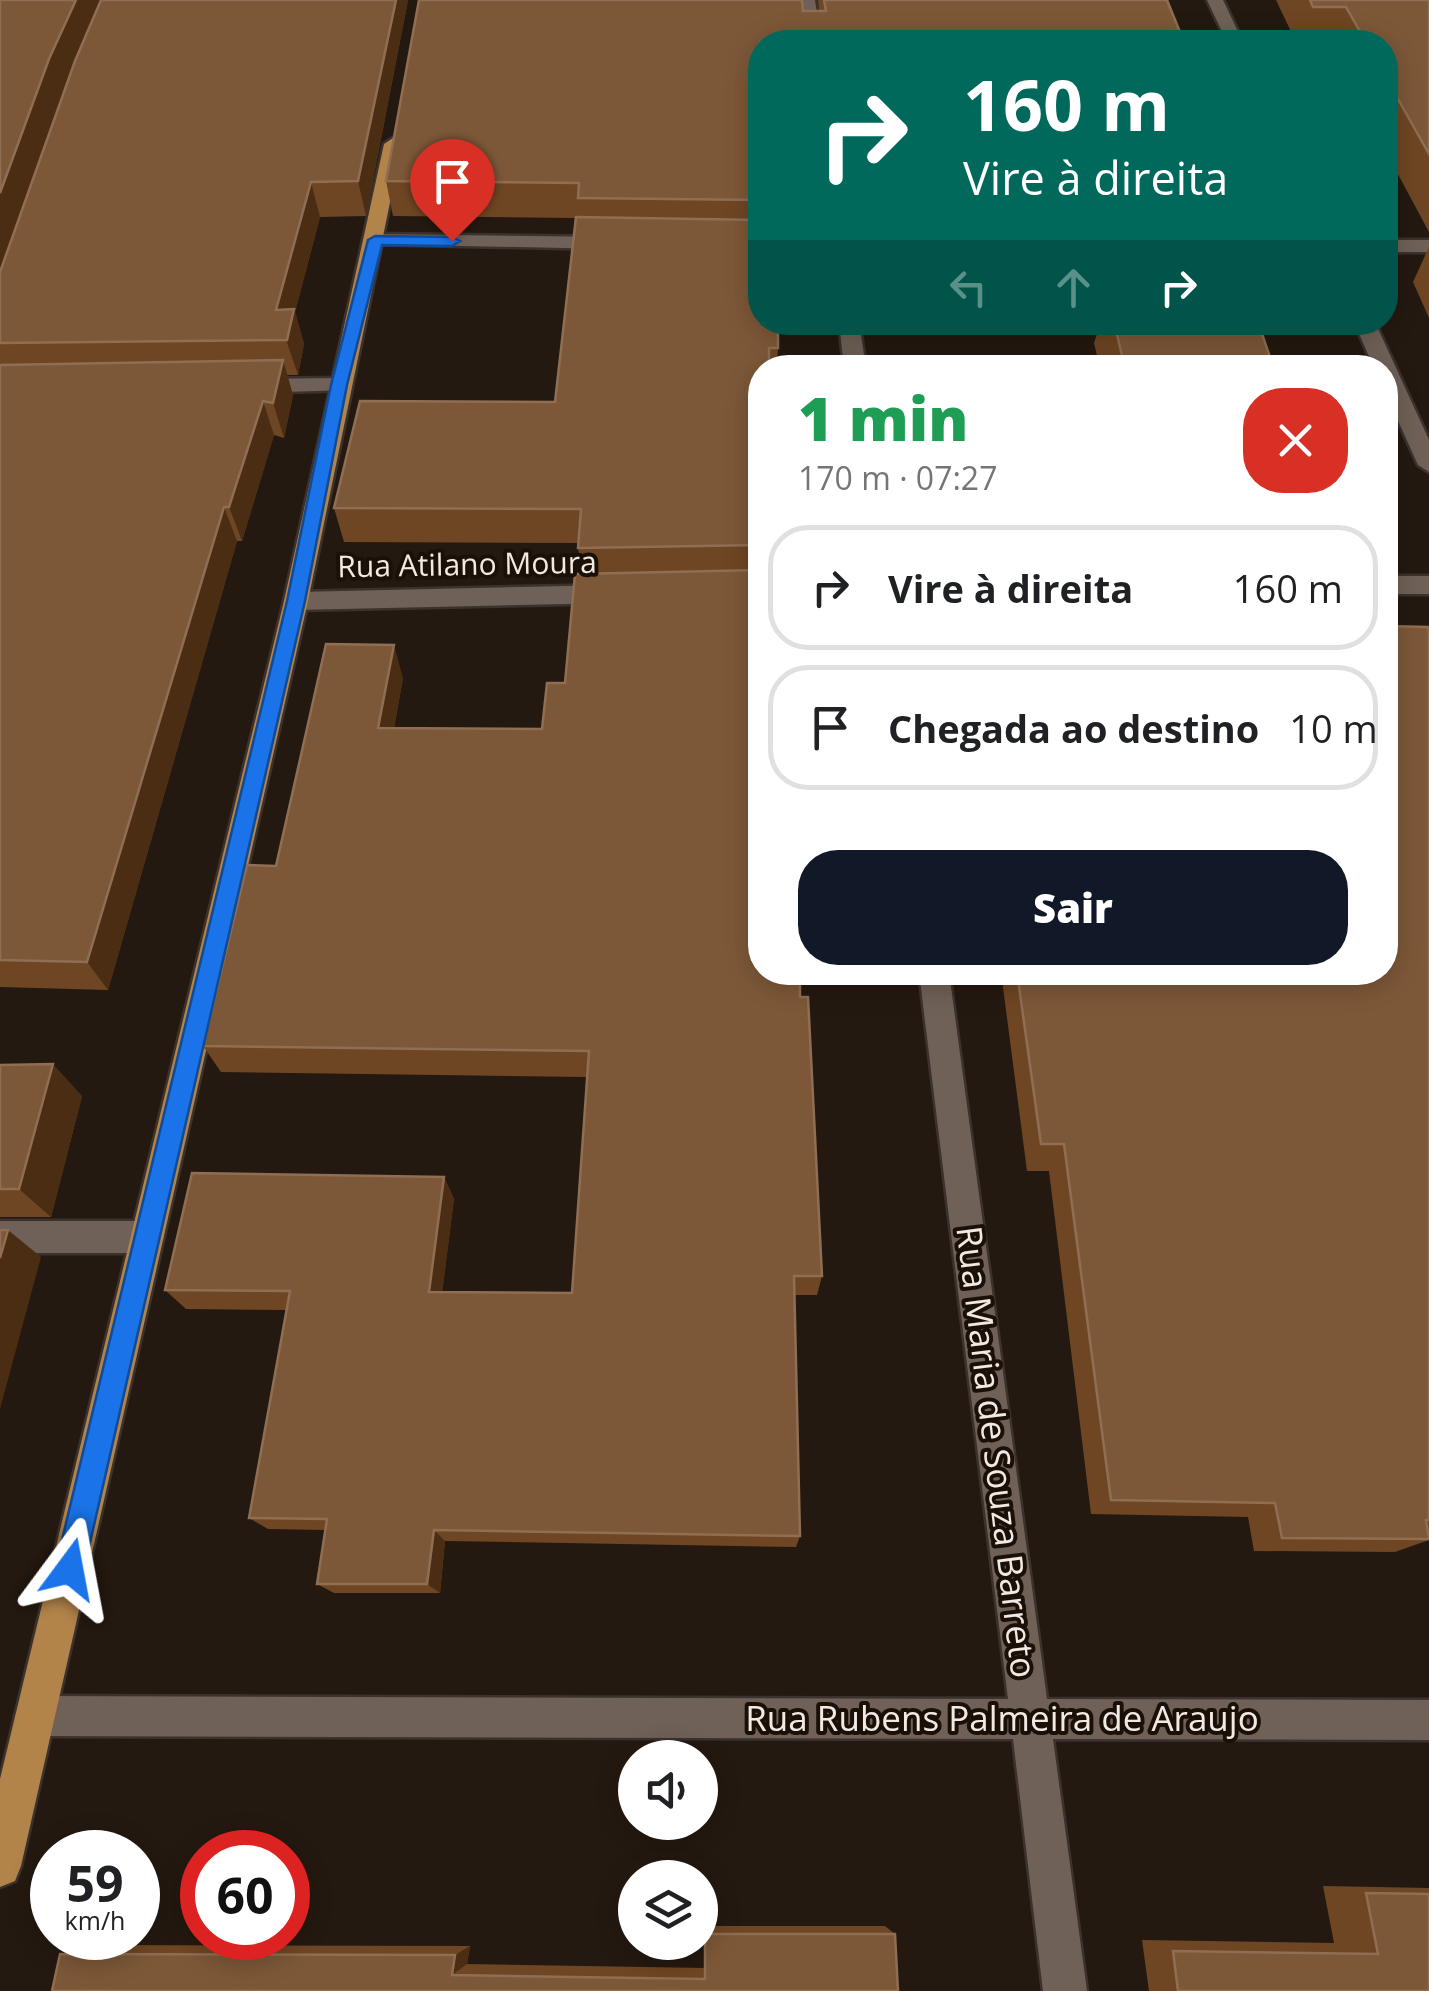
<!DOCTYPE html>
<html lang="pt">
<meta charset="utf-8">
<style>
:root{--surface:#fff;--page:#f6f6f6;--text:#202124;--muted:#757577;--line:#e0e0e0;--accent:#111827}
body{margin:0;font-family:"Open Sans",sans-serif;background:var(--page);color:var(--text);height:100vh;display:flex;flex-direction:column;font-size:38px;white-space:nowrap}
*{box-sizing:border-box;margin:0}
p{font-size:32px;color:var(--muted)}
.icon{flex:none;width:55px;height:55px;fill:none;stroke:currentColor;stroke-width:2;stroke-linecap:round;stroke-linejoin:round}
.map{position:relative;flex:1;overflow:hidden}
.side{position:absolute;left:748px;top:355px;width:650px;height:630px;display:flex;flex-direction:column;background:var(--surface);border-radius:40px;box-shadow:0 5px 25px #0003}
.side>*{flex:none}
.hud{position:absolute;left:748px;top:30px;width:650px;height:305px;border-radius:40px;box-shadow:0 5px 25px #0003;background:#00695c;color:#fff;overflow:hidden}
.fabs{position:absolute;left:618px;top:1740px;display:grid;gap:20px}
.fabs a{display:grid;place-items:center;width:100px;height:100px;border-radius:50%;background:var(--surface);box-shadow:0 5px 25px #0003;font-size:50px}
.speed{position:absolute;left:30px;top:1830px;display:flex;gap:20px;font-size:50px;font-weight:700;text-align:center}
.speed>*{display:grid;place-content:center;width:130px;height:130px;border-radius:50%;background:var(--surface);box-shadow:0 5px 25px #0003;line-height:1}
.speed small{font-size:25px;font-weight:400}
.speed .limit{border:15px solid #d22;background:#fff;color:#111}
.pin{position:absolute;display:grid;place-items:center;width:85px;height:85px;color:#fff;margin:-102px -42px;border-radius:50% 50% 50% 0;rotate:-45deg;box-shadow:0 0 10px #0007}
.pin .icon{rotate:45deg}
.me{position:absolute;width:110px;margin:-55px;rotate:13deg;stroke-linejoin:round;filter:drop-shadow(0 0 8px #0008)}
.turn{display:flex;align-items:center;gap:35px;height:210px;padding:0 50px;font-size:45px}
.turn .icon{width:130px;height:130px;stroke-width:2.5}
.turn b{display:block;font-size:70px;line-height:85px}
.lanes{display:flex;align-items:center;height:95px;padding:0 50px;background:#0003;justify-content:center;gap:50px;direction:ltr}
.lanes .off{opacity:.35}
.round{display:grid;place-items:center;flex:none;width:105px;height:105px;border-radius:40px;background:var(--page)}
.headline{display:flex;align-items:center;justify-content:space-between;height:170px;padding:0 50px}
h1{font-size:60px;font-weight:800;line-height:75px;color:#1e9e55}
.button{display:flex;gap:20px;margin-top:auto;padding:20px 50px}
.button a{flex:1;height:115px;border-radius:40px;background:var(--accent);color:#fff;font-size:40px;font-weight:800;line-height:115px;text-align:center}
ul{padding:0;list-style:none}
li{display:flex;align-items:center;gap:30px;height:125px;margin:0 20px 15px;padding:0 30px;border:5px solid var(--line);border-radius:40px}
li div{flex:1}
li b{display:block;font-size:38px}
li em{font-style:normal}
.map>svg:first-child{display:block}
</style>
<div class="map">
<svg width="1429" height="1991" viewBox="0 0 1429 1991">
<rect width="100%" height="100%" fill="#241910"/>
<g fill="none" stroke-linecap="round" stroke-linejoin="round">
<defs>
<g id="lane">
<polygon points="339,378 347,380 350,385 347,390 253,393 242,386 253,379"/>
<polygon points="0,1221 147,1221 159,1226 164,1237 159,1248 147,1253 0,1253"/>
</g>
<g id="street">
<polygon points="799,0 815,0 821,42 804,42"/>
<polygon points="1207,0 1223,0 1243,42 1227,42"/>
<polygon points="375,234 612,237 622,243 612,249 368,244 368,236"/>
<rect x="1385" y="240" width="44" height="12"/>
<polygon points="839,322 859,322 866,368 844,368"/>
<polygon points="1354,322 1375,322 1429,440 1429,472 1418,465 1385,392 1385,368 1374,368"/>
<rect x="1385" y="576" width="44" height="18"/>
<polygon points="613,585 625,594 613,603 296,610 284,601 296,592"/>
<polygon points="919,972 949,972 1047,1699 1429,1700 1429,1740 1053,1739 1087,1991 1043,1991 1013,1739 35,1736 21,1730 15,1716 21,1702 35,1696 1008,1699"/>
</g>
<polygon id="primary" points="393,138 402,144 308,601 21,1866 15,1881 0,1887 0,1779 284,601 384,144"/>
</defs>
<use href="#lane" stroke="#3b322e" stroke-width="5"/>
<use href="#street" stroke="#3b322e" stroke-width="5"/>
<use href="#primary" stroke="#3b322e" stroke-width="5"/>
<use href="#lane" fill="#6f6157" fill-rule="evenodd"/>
<use href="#street" fill="#6f6157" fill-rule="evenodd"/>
<use href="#primary" fill="#b3844a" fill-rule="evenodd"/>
</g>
<g fill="#6f4623" fill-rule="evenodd">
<path d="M0,0h408l-42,216 -46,1 -25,95 9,32 -6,31h-11l6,20 -9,43 -10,-3 -32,106h-5l-129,449 -108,-3zM70,76l-59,165 51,-148z"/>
<polygon points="818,0 1167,0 760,42 760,322 778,348 777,368 760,368 760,972 800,997 822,1276 817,1295 794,1295 800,1536 796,1547 445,1541 440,1593 334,1593 317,1584 326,1530 268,1529 249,1518 286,1310 186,1309 165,1290 444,1177 454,1199 442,1292 572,1293 587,1077 221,1072 203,1046 276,866 403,678 394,728 542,729 565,683 580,574 578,543 344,542 334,508 555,402 575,218 393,216 386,181 803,11 819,11"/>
<polygon points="1276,0 1429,0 1429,232 1385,150 1385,42 1296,42"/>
<polygon points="1429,247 1429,318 1413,282"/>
<polygon points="1094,322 1258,322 1272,363 1270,368 1100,368 1094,343 1097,334"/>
<polygon points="1429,629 1429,1540 1395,1552 1254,1551 1248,1517 1091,1514 1049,1171 1027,1171 1001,972 1385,972"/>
<polygon points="0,1065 82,1096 51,1217 0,1217"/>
<polygon points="1323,1886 1429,1888 1429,1991 1149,1991 1142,1940 1334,1943"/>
<polygon points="706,1926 885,1926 895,1934 898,1991 52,1991 60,1954 98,1945 470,1946 467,1964 705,1968"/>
</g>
<g fill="#4b2d13">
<polygon points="76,0 102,0 62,93 0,273 0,193 49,59"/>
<polygon points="396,0 408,0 366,216 358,181"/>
<polygon points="311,182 320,217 295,312 304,344 298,375 276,310"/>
<polygon points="283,360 293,395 284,438 273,403"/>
<polygon points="263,401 274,435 242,541 229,507"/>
<polygon points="224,507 237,541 108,990 87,962"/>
<polygon points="394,645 403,678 388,760 378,728"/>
<polygon points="53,1064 82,1096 51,1217 19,1189"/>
<polygon points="444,1177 454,1199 440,1311 429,1292"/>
<polygon points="8,1230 41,1257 0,1409 0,1258"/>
<polygon points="434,1530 445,1541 440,1593 427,1584"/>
<polygon points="470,1946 467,1964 452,1975 455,1955"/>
</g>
<g fill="#7d5838" stroke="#8f6e53" stroke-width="2.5">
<polygon points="0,0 76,0 49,59 0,193"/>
<polygon points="101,0 396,0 358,181 311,182 276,310 294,309 287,340 0,343 0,272 75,61"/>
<polygon points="419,0 802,0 803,11 826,11 824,0 1167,0 1184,42 760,42 760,200 578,198 579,183 386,181"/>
<polygon points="1310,0 1429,0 1429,154 1385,76 1385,42 1366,42 1346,7 1313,7"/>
<polygon points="576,217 760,220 760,322 778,322 778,348 769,348 769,368 760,368 760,545 578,548 581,509 334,508 360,401 555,402"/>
<polygon points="1114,322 1258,322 1272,363 1191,363 1192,368 1125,368"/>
<polygon points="283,360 273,403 263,401 229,507 224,507 87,962 0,960 0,365"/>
<polygon points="760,570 760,972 800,972 800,997 808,997 822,1276 794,1276 800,1536 434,1530 427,1584 317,1584 327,1519 249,1518 290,1291 165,1290 192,1173 444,1177 429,1292 572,1293 589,1051 203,1046 247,865 276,866 326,644 394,645 378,728 542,729 547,683 565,683 575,574"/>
<polygon points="1385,626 1428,627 1429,629 1429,1520 1426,1520 1429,1539 1282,1538 1275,1503 1111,1500 1064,1144 1041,1144 1017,972 1385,972"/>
<polygon points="53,1064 19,1189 0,1189 0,1065"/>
<polygon points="0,1230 8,1230 0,1258"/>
<polygon points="1366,1893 1429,1894 1429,1991 1178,1991 1173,1951 1378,1954"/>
<polygon points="705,1934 895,1934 898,1991 52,1991 60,1954 455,1955 452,1975 705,1979"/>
</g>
<polygon fill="#1a73e8" stroke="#114b97" stroke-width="2.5" points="375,236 452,237 460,241 452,246 382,245 347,385 305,601 84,1569 80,1579 70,1583 59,1579 55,1569 287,601 331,385 368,240"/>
<g text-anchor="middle" stroke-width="8" stroke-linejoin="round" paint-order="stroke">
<g font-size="30" fill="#f1e9e4" stroke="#1a1008">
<text transform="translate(467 565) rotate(-1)" y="10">Rua Atilano Moura</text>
</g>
<g font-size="35" fill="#f1e9e4" stroke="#1a1008">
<text transform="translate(996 1452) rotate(83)" y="12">Rua Maria de Souza Barreto</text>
<text x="1002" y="1731">Rua Rubens Palmeira de Araujo</text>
</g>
</g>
</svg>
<div class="fabs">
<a><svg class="icon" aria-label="sound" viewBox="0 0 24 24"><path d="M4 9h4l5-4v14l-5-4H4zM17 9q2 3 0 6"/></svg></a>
<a><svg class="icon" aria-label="layers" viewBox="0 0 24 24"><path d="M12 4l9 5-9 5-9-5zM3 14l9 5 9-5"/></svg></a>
</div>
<div class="speed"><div>59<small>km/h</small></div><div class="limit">60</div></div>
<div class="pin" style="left:452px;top:241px;background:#d93025"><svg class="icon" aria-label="arrive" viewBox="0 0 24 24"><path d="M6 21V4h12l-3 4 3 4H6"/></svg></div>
<svg class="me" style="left:70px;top:1569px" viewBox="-20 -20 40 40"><path d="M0-17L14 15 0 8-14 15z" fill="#1a73e8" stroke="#fff" stroke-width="4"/></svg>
<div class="hud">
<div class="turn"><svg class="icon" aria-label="right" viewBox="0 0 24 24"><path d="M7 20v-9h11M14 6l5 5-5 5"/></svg><div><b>160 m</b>Vire à direita</div></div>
<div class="lanes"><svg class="icon off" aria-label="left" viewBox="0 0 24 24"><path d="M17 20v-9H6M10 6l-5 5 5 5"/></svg><svg class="icon off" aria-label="ahead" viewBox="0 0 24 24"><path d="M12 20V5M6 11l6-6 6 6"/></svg><svg class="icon" aria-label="right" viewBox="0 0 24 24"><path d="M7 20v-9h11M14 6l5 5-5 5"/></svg></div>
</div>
<section class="side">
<div class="headline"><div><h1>1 min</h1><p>170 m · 07:27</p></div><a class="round" style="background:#d93025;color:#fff"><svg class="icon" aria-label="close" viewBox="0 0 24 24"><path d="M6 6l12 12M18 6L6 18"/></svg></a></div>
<ul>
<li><svg class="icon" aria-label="right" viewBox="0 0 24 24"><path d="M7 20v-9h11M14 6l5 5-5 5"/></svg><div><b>Vire à direita</b></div><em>160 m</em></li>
<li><svg class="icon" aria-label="arrive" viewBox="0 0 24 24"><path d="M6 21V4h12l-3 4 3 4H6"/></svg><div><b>Chegada ao destino</b></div><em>10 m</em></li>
</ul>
<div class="button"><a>Sair</a></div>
</section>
</div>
